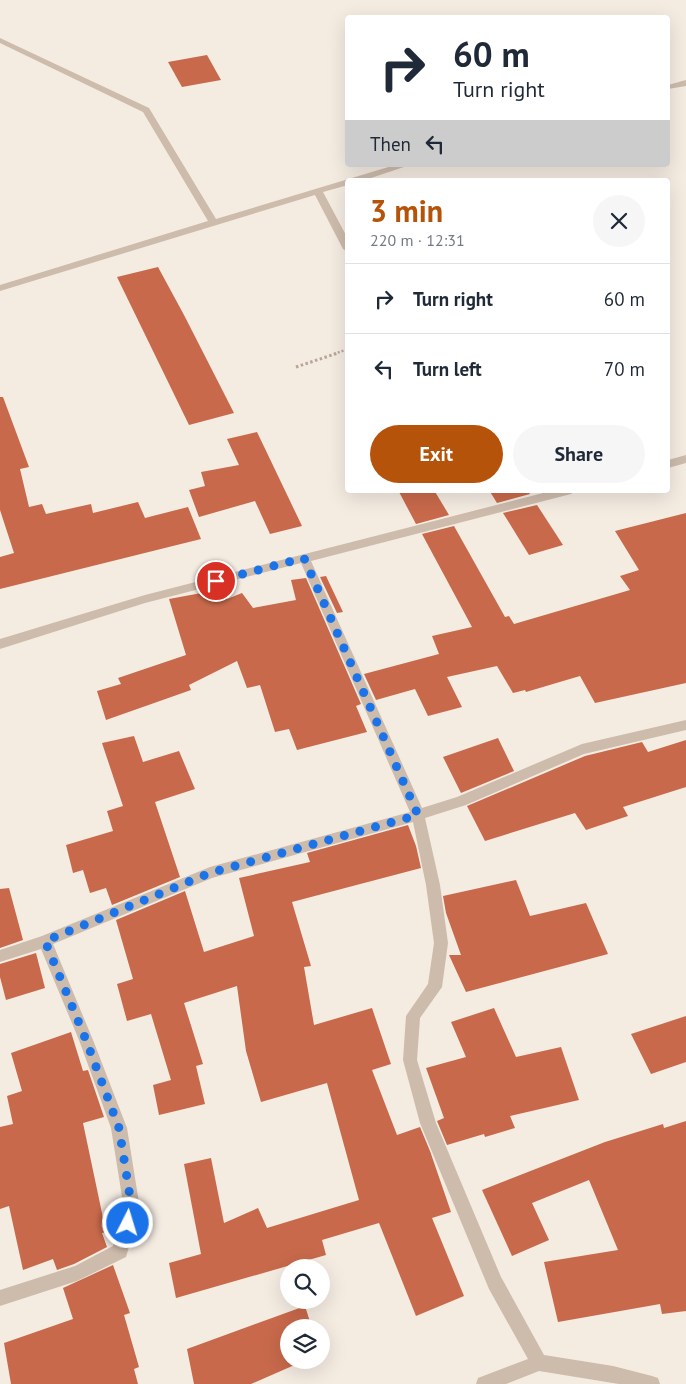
<!DOCTYPE html>
<meta charset="utf-8">
<style>
:root{--surface:#fff;--page:#f6f6f7;--text:#1f2937;--muted:#747a83;--line:#e0e1e3;--accent:#b45309}
body{margin:0;font-family:"PT Sans",sans-serif;background:var(--page);color:var(--text);height:100vh;display:flex;flex-direction:column;font-size:19px;white-space:nowrap}
*{box-sizing:border-box;margin:0}
p{font-size:16px;color:var(--muted)}
.icon{flex:none;width:28px;height:28px;fill:none;stroke:currentColor;stroke-width:2;stroke-linecap:round;stroke-linejoin:round}
.map{position:relative;flex:1;overflow:hidden}
.panel{position:absolute;left:345px;top:178px;width:325px;height:315px;display:flex;flex-direction:column;background:var(--surface);border-radius:5px;box-shadow:0 5px 20px #0002}
.panel>*{flex:none}
.hud{position:absolute;left:345px;top:15px;width:325px;height:152px;border-radius:5px;box-shadow:0 5px 20px #0002;background:#fff;color:var(--text);overflow:hidden}
.controls{position:absolute;left:280px;top:1259px;display:grid;gap:10px}
.controls a{display:grid;place-items:center;width:50px;height:50px;border-radius:50%;background:var(--surface);box-shadow:0 5px 20px #0002;font-size:25px}
.pin{position:absolute;display:grid;place-items:center;width:42px;height:42px;color:#fff;margin:-21px;border:2px solid #fff;border-radius:50%;box-shadow:0 1px 5px #0007}
.me{position:absolute;width:55px;margin:-28px;rotate:5deg;stroke-linejoin:round;filter:drop-shadow(0 0 4px #0008)}
.turn{display:flex;align-items:center;gap:18px;height:105px;padding:0 25px;font-size:22px}
.turn .icon{width:65px;height:65px;stroke-width:2.5}
.turn b{display:block;font-size:35px;line-height:42px}
.then{display:flex;align-items:center;height:48px;padding:0 25px;background:#0003;gap:10px;font-size:19px}
.round{display:grid;place-items:center;flex:none;width:52px;height:52px;border-radius:26px;background:var(--page)}
.headline{display:flex;align-items:center;justify-content:space-between;height:85px;padding:0 25px}
h1{font-size:30px;font-weight:800;line-height:38px;color:var(--accent)}
.primary-button{display:flex;gap:10px;margin-top:auto;padding:10px 25px}
.primary-button a{flex:1;height:58px;border-radius:30px;background:var(--accent);color:#fff;font-size:20px;font-weight:800;line-height:58px;text-align:center}
.primary-button a+a{background:var(--page);color:var(--text)}
ul{padding:0;list-style:none}
li{display:flex;align-items:center;gap:15px;height:70px;padding:0 25px;border-top:1px solid var(--line)}
li div{flex:1}
li b{display:block;font-size:19px}
li em{font-style:normal}
.map>svg:first-child{display:block}
</style>
<div class="map">
<svg width="686" height="1384" viewBox="0 0 686 1384">
<rect width="100%" height="100%" fill="#f4ebe1"/>
<g fill="#c8694b">
<polygon points="207,55 221,80 182,87 168,62"/>
<polygon points="158,267 184,315 234,413 189,425 117,277"/>
<polygon points="0,397 3,397 29,467 20,469 29,507 42,504 46,514 91,504 93,513 138,502 145,518 188,507 201,539 0,589 0,557 14,553 0,510"/>
<polygon points="257,432 302,526 270,534 255,501 199,517 189,490 205,486 201,472 239,465 227,439"/>
<polygon points="398,490 434,490 449,515 416,524"/>
<polygon points="489,490 527,490 530,494 497,503"/>
<polygon points="537,505 563,545 529,555 503,513"/>
<polygon points="686,513 686,683 595,703 580,676 526,692 525,690 513,693 497,666 447,677 462,707 428,716 415,689 376,700 364,674 439,654 432,636 472,627 422,534 454,526 505,617 509,616 514,624 630,590 620,576 639,570 615,531"/>
<polygon points="326,576 343,612 337,613 320,577"/>
<polygon points="306,578 361,704 356,706 367,732 297,750 289,729 275,732 260,685 247,688 237,661 189,685 191,690 106,720 97,691 121,684 118,678 186,655 169,599 223,589 227,599 242,593 253,608 296,600 291,580"/>
<polygon points="134,736 143,762 179,751 195,789 155,802 180,877 112,905 106,888 90,893 83,870 73,873 66,845 113,831 107,811 123,806 102,743"/>
<polygon points="498,738 514,771 461,793 443,757"/>
<polygon points="686,740 686,787 623,807 628,816 586,830 575,813 485,841 467,806 585,756 642,742 648,752"/>
<polygon points="408,825 416,846 421,868 292,902 311,966 304,967 314,1025 372,1008 391,1064 372,1070 397,1135 420,1127 430,1151 451,1212 432,1218 464,1296 416,1316 379,1223 322,1240 326,1255 176,1298 169,1263 201,1254 184,1164 211,1158 224,1223 258,1208 267,1228 359,1200 327,1083 261,1102 246,1051 237,986 184,1003 203,1064 196,1066 205,1104 159,1115 153,1085 171,1080 151,1014 127,1021 117,984 133,979 116,920 185,891 204,952 254,936 239,878 310,862 307,853"/>
<polygon points="516,880 530,916 586,903 608,954 466,992 449,955 461,955 446,913 443,896"/>
<polygon points="9,888 23,940 0,948 0,889"/>
<polygon points="36,953 45,988 6,1000 0,977 0,964"/>
<polygon points="494,1008 516,1057 561,1047 579,1100 510,1116 515,1128 485,1137 484,1134 447,1145 437,1121 444,1118 426,1068 466,1057 451,1022"/>
<polygon points="686,1016 686,1062 651,1074 631,1034"/>
<polygon points="71,1032 83,1071 88,1070 104,1117 83,1123 106,1232 102,1233 107,1247 74,1264 57,1270 53,1259 23,1270 9,1206 0,1209 0,1127 13,1124 7,1096 22,1091 11,1053"/>
<polygon points="686,1121 686,1311 662,1314 660,1304 558,1322 544,1262 618,1250 589,1180 532,1203 549,1240 512,1256 482,1190 605,1142 663,1124 664,1128"/>
<polygon points="113,1265 130,1313 124,1315 139,1367 134,1369 138,1384 11,1384 4,1343 73,1319 63,1288"/>
<polygon points="305,1306 312,1328 289,1328 289,1360 306,1360 251,1384 194,1384 187,1349"/>
</g>
<g fill="none" stroke-linecap="round" stroke-linejoin="round">
<polyline stroke="#b9a596" stroke-width="2.5" stroke-dasharray="2 2" stroke-linecap="butt" points="334,354 348,349"/>
<polyline stroke="#b9a596" stroke-width="3" stroke-dasharray="2.5 2.5" stroke-linecap="butt" points="296,367 338,353"/>
<g fill="#cdbbac" fill-rule="evenodd">
<polygon points="0,38 149,108 216,219 395,165 410,165 365,180 348,180 348,185 323,192 348,239 348,252 343,249 315,195 0,291 0,285 208,221 143,112 0,43"/>
<polygon points="686,80 686,86 668,89 668,85"/>
<polygon points="686,455 686,463 668,468 668,460"/>
<polygon points="555,490 577,490 571,494 311,561 422,808 457,797 582,744 686,720 686,730 584,754 466,805 425,818 440,885 448,943 442,987 420,1018 417,1060 436,1123 501,1277 544,1355 613,1366 652,1376 658,1378 660,1384 619,1384 539,1371 506,1384 476,1384 478,1378 528,1359 489,1289 420,1123 403,1060 406,1016 428,984 434,943 426,885 413,822 212,878 53,944 93,1040 127,1128 140,1209 126,1257 77,1281 0,1306 0,1290 75,1266 113,1246 124,1209 111,1128 79,1040 41,949 0,962 0,950 42,936 210,867 410,812 301,563 145,603 0,649 0,639 145,595"/>
</g>
</g>
<g fill="none" stroke-linecap="round" stroke-linejoin="round">
<polyline stroke="#1a73e8" stroke-width="9" stroke-dasharray="0 16.2" points="128,1223 132,1209 119,1128 86,1040 45,941 210,873 418,815 304,558 216,581"/>
</g>
</svg>
<div class="controls">
<a><svg class="icon" aria-label="search" viewBox="0 0 24 24"><circle cx="10" cy="10" r="6"/><path d="M15 15l6 6"/></svg></a>
<a><svg class="icon" aria-label="layers" viewBox="0 0 24 24"><path d="M12 4l9 5-9 5-9-5zM3 14l9 5 9-5"/></svg></a>
</div>
<div class="pin" style="left:216px;top:581px;background:#d93025"><svg class="icon" aria-label="arrive" viewBox="0 0 24 24"><path d="M6 21V4h12l-3 4 3 4H6"/></svg></div>
<svg class="me" style="left:128px;top:1223px" viewBox="-20 -20 40 40"><circle r="17" fill="#1a73e8" stroke="#fff" stroke-width="3"/><path d="M0-11L8 9 0 5-8 9z" fill="#fff"/></svg>
<div class="hud">
<div class="turn"><svg class="icon" aria-label="right" viewBox="0 0 24 24"><path d="M7 20v-9h11M14 6l5 5-5 5"/></svg><div><b>60 m</b>Turn right</div></div>
<div class="then">Then<svg class="icon" aria-label="left" viewBox="0 0 24 24"><path d="M17 20v-9H6M10 6l-5 5 5 5"/></svg></div>
</div>
<section class="panel">
<div class="headline"><div><h1>3 min</h1><p>220 m · 12:31</p></div><a class="round"><svg class="icon" aria-label="close" viewBox="0 0 24 24"><path d="M6 6l12 12M18 6L6 18"/></svg></a></div>
<ul>
<li><svg class="icon" aria-label="right" viewBox="0 0 24 24"><path d="M7 20v-9h11M14 6l5 5-5 5"/></svg><div><b>Turn right</b></div><em>60 m</em></li>
<li><svg class="icon" aria-label="left" viewBox="0 0 24 24"><path d="M17 20v-9H6M10 6l-5 5 5 5"/></svg><div><b>Turn left</b></div><em>70 m</em></li>
</ul>
<div class="primary-button"><a>Exit</a><a>Share</a></div>
</section>
</div>
